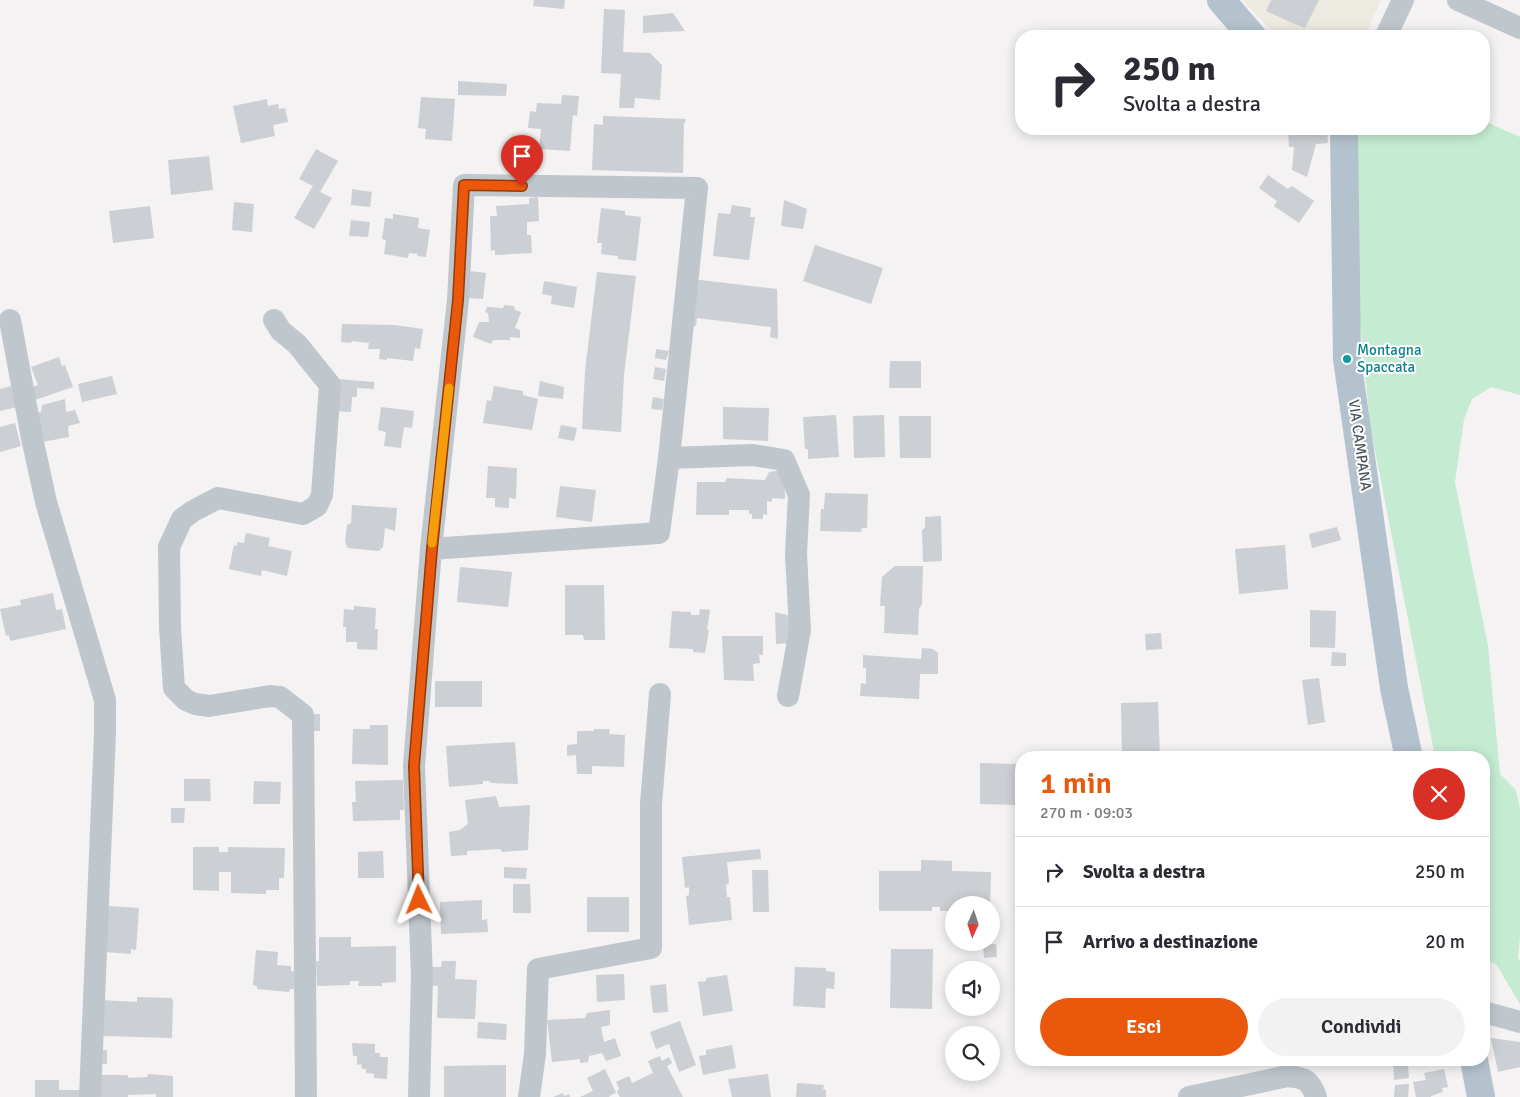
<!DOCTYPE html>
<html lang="it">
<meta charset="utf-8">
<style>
:root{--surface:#fff;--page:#f2f2f3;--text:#2b2b33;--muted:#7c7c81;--line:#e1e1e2;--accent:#ea580c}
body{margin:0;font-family:Signika,sans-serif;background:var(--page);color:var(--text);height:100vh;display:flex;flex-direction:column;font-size:19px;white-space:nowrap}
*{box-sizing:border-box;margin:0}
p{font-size:16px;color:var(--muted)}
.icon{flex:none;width:28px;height:28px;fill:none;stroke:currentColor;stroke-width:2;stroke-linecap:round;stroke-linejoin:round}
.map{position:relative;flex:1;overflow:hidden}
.sheet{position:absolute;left:1015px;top:751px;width:475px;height:315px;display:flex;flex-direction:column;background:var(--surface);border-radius:20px;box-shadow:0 2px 12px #0003}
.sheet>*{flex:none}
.guide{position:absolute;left:1015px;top:30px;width:475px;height:105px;border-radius:20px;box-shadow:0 2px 12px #0003;background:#fff;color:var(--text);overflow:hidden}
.needle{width:32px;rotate:183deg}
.controls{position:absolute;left:945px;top:896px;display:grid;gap:10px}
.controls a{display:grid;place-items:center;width:55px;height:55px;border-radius:50%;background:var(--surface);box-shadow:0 2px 12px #0003;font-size:25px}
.pin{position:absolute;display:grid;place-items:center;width:42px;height:42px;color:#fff;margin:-51px -21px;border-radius:50% 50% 50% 0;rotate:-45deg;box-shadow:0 0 5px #0007}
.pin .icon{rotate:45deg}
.me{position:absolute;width:55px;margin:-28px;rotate:358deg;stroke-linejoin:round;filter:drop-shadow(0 0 4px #0008)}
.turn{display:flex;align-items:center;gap:18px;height:105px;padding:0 25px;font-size:22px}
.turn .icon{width:65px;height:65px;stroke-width:2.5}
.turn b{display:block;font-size:35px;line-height:42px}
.round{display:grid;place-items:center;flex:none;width:52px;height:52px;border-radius:26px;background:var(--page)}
.summary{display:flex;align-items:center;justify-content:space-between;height:85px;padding:0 25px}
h1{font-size:30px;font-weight:600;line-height:38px;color:var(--accent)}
.action{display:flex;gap:10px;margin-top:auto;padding:10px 25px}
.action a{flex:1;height:58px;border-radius:30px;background:var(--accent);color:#fff;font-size:20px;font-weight:600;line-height:58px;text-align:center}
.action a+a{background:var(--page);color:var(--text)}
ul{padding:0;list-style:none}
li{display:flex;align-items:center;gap:15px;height:70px;padding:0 25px;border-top:1px solid var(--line)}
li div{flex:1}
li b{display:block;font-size:19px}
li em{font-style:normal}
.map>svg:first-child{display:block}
</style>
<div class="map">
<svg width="1520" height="1097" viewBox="0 0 1520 1097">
<rect width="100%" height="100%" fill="#f4f2f2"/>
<polygon fill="#edeae2" points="1242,0 1381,0 1365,36 1277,36"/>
<polygon fill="#c5ecd2" points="1484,121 1520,137 1520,395 1491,387 1472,399 1464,419 1455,482 1488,646 1500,774 1516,790 1520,808 1520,937 1518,957 1520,962 1520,1004 1496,964 1484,960 1484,758 1435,757 1370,425 1350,218 1353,129 1484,129"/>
<g fill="#cccfd3">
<polygon points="534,0 565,0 564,9 533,6"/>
<polygon points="1271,0 1319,0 1305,28 1292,23 1266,11"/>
<polygon points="604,9 625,10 623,52 650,53 662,65 660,100 635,98 634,108 619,108 621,74 601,73"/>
<polygon points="673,13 685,31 643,33 643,16"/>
<polygon points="458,81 507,84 506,96 458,95"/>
<polygon points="562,95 579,96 577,116 573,115 570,151 539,149 541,129 528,128 530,111 536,112 537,103 561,104"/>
<polygon points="421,97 455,99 452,141 425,139 426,129 418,128"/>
<polygon points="267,99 268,106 278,104 279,109 285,108 288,122 273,125 275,136 241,143 233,106"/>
<polygon points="603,116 686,119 684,124 683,173 592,170 594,124 603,125"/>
<polygon points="1288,129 1327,129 1328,143 1316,144 1307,177 1292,170 1294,147 1289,147"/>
<polygon points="316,149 338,161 320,192 332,198 314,229 294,218 313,186 299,179"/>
<polygon points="209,156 213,190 171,195 168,160"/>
<polygon points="1268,175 1288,189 1292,186 1314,201 1299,223 1274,206 1277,201 1259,188"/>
<polygon points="352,189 372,192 370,207 351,205"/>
<polygon points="538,197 539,221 527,222 527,235 531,235 532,253 495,255 495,250 491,251 490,216 497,216 496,206 529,204 529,198"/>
<polygon points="784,200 807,209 803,229 781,226"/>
<polygon points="234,202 254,204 252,232 232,230"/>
<polygon points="732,205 751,208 750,217 755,217 749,260 713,256 718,213 730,214"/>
<polygon points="150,206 154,238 113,243 109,211"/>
<polygon points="601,208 625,211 625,215 641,217 636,261 618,259 618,256 601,254 602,243 597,243"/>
<polygon points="393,214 419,218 418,228 430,230 426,257 417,256 418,254 409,253 408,258 384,254 386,240 382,239 385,218 393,219"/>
<polygon points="351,220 370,222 368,237 349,236"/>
<polygon points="815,245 883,268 871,304 803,281"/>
<polygon points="469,271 486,273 483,299 466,298"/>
<polygon points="597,272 636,276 624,375 621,432 582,429 585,371"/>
<polygon points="692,279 777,289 778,339 770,337 771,327 697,318 696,326 687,325"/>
<polygon points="544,281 577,287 574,308 551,304 552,296 542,294"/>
<polygon points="504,305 514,306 515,310 521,312 515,328 520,330 520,338 510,337 510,340 493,340 491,344 473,337 479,322 489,322 488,313 485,312 487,307 503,308"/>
<polygon points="342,324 395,325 423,329 420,349 415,348 413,361 387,358 387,360 379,359 380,349 368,349 369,343 352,341 351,343 341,342"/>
<polygon points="656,349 669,351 666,360 655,358"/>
<polygon points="59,357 62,366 65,365 73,387 29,402 26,389 38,385 31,367"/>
<polygon points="890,361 921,361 921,388 889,388"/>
<polygon points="655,367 666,369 664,381 653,379"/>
<polygon points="112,376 117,394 82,402 78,384"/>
<polygon points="338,379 374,382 374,389 357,388 357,397 352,397 351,412 335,411"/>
<polygon points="540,381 564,387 563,399 538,396"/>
<polygon points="11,386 17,407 0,411 0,389"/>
<polygon points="494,386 523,391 523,395 538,399 532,430 483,423 487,400 491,401"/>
<polygon points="653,397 664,399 662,410 651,409"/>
<polygon points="65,399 66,412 75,410 80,423 68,426 69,437 37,443 34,413 41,412 42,405"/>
<polygon points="381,407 414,411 412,428 404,427 401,448 384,446 386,432 378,430"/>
<polygon points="723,407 769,408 768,441 723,439"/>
<polygon points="836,415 839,457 808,459 808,449 805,449 803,417"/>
<polygon points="884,415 885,457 854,458 853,416"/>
<polygon points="899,416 931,416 931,458 900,458"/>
<polygon points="15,423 21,446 0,452 0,427"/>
<polygon points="561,425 577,428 574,441 558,438"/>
<polygon points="488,466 517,468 516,499 509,498 509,508 495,507 495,498 486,498"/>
<polygon points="784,470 785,499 772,498 772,502 767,501 767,515 763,514 763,519 752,519 752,514 749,514 749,510 729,510 729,515 696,515 697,482 725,482 727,478 765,480 769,472"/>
<polygon points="560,486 596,490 592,522 556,517"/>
<polygon points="825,493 868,494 867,528 862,528 861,532 820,531 821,509 824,509"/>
<polygon points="352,505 397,508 395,531 385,528 383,547 379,551 348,548 345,542 347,525 351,523"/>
<polygon points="941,516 942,561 923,562 922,530 925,528 925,517"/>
<polygon points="1337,527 1341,540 1312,548 1309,534"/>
<polygon points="246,533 270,538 268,546 292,551 287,576 262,570 261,576 229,569 234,545 237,546 237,542 244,543"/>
<polygon points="1285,545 1288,589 1239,594 1235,549"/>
<polygon points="895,566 923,566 922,604 919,609 918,635 884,633 885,606 880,606 882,577"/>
<polygon points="460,567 512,572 508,607 457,602"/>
<polygon points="565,585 604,585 605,640 584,640 583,635 565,635"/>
<polygon points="53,593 56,610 62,609 66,629 10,641 9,635 6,636 0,609 21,605 20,600"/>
<polygon points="354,606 376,608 375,629 378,629 377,650 357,649 357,642 346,642 346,627 343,627 344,609 354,610"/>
<polygon points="700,609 710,610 707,630 709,630 705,653 693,652 693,649 669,648 672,611 691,612 691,615 699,615"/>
<polygon points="1310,610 1336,611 1335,648 1310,647"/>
<polygon points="775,612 791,616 792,643 776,644"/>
<polygon points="1161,633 1162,649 1146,650 1145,634"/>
<polygon points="722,636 763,636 763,655 759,655 760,663 753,664 754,681 724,680"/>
<polygon points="922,648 933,649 938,653 938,674 920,674 919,699 860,696 861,683 866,684 866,668 863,668 863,655 921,659"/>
<polygon points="1332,652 1346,653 1346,666 1331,666"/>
<polygon points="1319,678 1325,722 1308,725 1302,680"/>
<rect x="435" y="681" width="47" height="26"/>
<polygon points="1158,702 1160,758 1122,758 1121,703"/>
<polygon points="306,714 320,714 320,731 312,731"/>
<polygon points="370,725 388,725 388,765 352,764 353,729 370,729"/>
<polygon points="594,729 610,729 609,734 625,735 624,767 592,766 592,774 577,774 576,755 567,756 567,745 577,744 577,731 593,731"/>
<polygon points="515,742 518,784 491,783 489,781 483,781 483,784 449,787 446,746"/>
<polygon points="980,763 1021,764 1021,805 980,804"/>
<polygon points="184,779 210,779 211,801 184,801"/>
<polygon points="403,780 404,810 400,810 400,820 353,821 352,802 356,802 355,781"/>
<polygon points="254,781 281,782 280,804 253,804"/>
<polygon points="496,796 499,807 530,805 528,850 502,852 500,849 467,851 467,855 451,856 449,832 460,830 468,824 465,800"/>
<polygon points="171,808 185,808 184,823 171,823"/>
<polygon points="193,847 219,847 219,852 228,852 228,847 285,848 284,878 279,878 279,890 266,890 266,894 231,893 231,872 219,872 219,891 193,890"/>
<polygon points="760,849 761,859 727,862 729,883 726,885 727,897 730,897 732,920 689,925 686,896 689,895 689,887 685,888 682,857"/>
<polygon points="383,851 384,878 358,878 358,852"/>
<polygon points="921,860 952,861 952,871 991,872 990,905 954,905 954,911 940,911 940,907 932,907 932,911 879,911 879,871 921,871"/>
<polygon points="504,867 527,868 526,879 504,878"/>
<polygon points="752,870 768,870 769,912 753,912"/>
<polygon points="513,884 530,884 531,913 513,913"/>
<rect x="587" y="897" width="42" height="35"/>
<polygon points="482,900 482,920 487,919 488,932 441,934 440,902"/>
<polygon points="108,906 139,908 136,950 131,949 131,954 105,952"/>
<polygon points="319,937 351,937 351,947 396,946 396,982 382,983 382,986 358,986 359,981 350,981 350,985 317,986 316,961 319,961"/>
<polygon points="996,944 997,957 984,958 983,945"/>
<polygon points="891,949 933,949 932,1009 890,1008"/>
<polygon points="256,950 278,952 277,965 291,966 291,971 296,972 294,989 290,989 289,992 257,989 257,986 253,985"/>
<polygon points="442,961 456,961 455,979 477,980 475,1019 437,1018 438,986 429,985 430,967 441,967"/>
<polygon points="795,967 826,968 826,971 835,972 834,989 826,988 825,1008 793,1006"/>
<polygon points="624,974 625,1000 597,1002 596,975"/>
<polygon points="727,975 733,1011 703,1016 698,982 706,981 706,978"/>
<polygon points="666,984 668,1012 653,1013 650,986"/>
<polygon points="137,997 172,998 173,1001 172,1038 103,1036 101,1000 137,1002"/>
<polygon points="610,1010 610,1025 601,1027 604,1042 615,1038 621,1056 606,1061 602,1053 589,1056 588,1062 580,1063 580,1059 552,1062 547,1020 585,1018 587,1013"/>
<polygon points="680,1021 696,1065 679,1072 669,1044 656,1049 650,1032"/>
<polygon points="478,1022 507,1024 506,1040 477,1038"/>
<polygon points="1491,1038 1520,1042 1520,1067 1498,1072"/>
<polygon points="352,1043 375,1044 375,1053 380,1053 380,1057 388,1057 387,1079 374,1078 374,1074 366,1073 366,1069 362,1069 361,1064 357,1065 357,1056 353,1056"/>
<polygon points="732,1045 736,1068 703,1075 699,1056 706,1055 706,1050"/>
<rect x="96" y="1050" width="11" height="14"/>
<polygon points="660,1056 662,1061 669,1057 672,1063 667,1066 683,1097 620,1097 617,1092 619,1088 616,1082 629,1076 632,1083 653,1073 648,1061"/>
<polygon points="1393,1060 1423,1060 1423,1062 1408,1066 1409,1078 1394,1080"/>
<polygon points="506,1065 506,1097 444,1097 444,1066"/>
<polygon points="605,1069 616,1093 609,1096 610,1097 580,1097 593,1091 587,1078"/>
<polygon points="1444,1069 1448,1087 1442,1088 1443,1092 1431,1096 1431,1097 1416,1097 1413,1082 1426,1080 1424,1073"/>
<polygon points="148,1074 173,1076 173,1097 156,1097 156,1094 128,1095 128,1097 95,1097 96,1075 127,1075 129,1078 147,1077"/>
<polygon points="768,1074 771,1097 732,1097 728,1079"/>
<polygon points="35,1080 59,1080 59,1090 80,1090 80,1097 35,1097"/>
<polygon points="797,1083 824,1085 823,1089 826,1090 826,1097 796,1097"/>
<polygon points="1409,1084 1408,1097 1394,1097 1395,1085"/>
<polygon points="563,1093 564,1096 569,1094 570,1097 553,1097"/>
</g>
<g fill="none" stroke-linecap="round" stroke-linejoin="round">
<g stroke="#bfc7cd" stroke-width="22">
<polyline points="1458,0 1520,28"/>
<polyline points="1386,36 1403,0"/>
<polyline points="10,320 32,438 46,502 105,700 105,733 90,1097"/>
<polyline points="274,320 281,331 297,344 330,385 322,495 317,506 303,514 218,498 193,511 182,519 169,547 170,628 174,688 186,700 195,704 209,706 270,696 280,697 303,715 306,1097"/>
<polyline points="669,458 753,455 784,460 799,495 796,554 800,630 788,696"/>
<polyline points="1484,1012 1520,1022"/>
<polyline points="419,1097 422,977 414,766 431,549 458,300 464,185 697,188 669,458 659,533 431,549"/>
<polyline points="529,1097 535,1054 538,969 651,948 651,804 660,694"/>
<path d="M1189,1097l99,-21c17,2 22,4 28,21"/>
</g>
<g stroke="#b4c2cd" stroke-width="28">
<polyline points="1221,0 1252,36"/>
<polyline points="1344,129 1347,359 1394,688 1409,758"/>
<polyline points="1474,1060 1481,1097"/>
</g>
</g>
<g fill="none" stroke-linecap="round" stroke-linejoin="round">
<defs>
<polyline id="route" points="419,900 414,766 432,549 458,300 464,185 522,186"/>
</defs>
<use href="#route" stroke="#983908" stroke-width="12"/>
<use href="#route" stroke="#ea580c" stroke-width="9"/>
<polyline stroke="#f59e0b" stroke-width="9" points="432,543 449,388"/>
</g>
<circle fill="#0f9aa8" stroke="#fff" stroke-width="2" cx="1347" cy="359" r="5"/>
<g text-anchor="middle" stroke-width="4" stroke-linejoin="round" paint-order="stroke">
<g font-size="15" fill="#0d838f" stroke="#fff" text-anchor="start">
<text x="1357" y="355">Montagna<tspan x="1357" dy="17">Spaccata</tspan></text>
</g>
<g font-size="15" fill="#4b565e" stroke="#fff">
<text transform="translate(1360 445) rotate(82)" y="5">VIA CAMPANA</text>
</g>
</g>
</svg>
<div class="controls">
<a><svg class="needle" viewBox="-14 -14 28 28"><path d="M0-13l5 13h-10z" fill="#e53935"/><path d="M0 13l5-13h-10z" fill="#7c7c81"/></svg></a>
<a><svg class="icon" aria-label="sound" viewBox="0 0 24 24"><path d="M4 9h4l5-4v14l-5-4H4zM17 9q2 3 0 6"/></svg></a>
<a><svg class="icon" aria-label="search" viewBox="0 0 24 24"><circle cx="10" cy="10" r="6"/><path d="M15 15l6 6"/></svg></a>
</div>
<div class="pin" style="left:522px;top:186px;background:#d93025"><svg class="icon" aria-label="arrive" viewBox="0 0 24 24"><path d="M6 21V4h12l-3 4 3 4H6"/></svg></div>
<svg class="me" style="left:419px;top:900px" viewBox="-20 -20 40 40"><path d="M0-17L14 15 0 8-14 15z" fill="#ea580c" stroke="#fff" stroke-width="4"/></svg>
<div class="guide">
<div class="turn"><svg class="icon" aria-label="right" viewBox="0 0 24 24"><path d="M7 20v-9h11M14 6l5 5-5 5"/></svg><div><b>250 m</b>Svolta a destra</div></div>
</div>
<section class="sheet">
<div class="summary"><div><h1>1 min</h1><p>270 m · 09:03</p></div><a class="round" style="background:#d93025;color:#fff"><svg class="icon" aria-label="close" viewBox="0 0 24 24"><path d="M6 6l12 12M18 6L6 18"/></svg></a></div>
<ul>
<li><svg class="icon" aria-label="right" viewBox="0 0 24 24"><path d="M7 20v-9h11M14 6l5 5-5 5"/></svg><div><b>Svolta a destra</b></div><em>250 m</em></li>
<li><svg class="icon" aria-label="arrive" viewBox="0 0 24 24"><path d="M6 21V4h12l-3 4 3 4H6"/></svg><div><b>Arrivo a destinazione</b></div><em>20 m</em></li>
</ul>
<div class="action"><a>Esci</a><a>Condividi</a></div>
</section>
</div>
